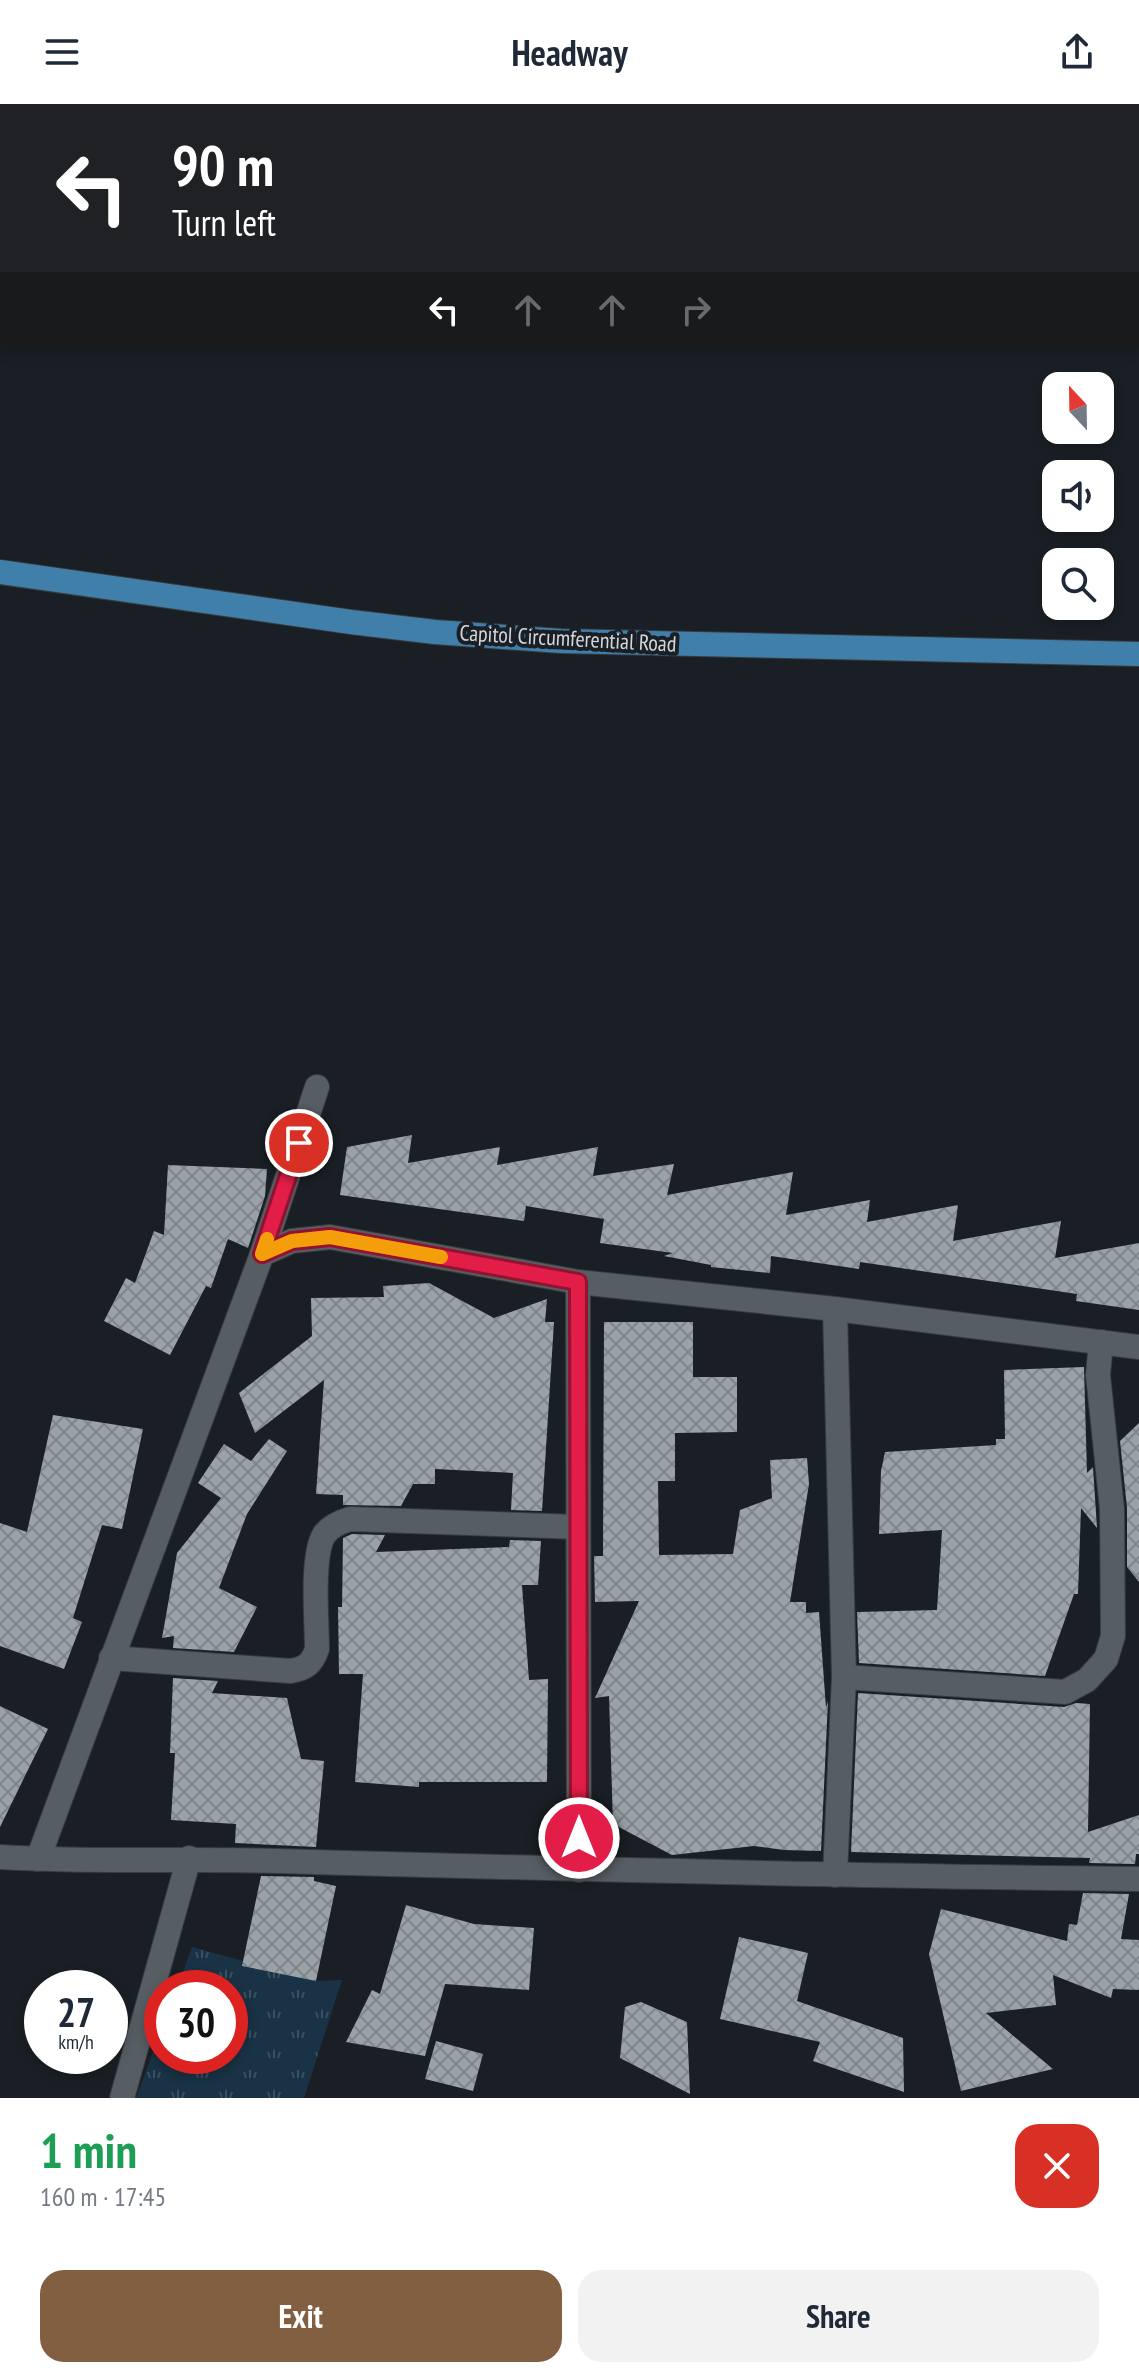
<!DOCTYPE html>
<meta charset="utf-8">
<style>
:root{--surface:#fff;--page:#f2f2f3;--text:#1f2937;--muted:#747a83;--accent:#815f40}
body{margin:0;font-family:"PT Sans Narrow",sans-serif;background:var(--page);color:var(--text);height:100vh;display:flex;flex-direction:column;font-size:30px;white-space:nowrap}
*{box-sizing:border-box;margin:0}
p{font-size:26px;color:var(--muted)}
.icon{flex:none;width:44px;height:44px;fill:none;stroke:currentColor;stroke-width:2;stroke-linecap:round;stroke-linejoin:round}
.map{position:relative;height:1994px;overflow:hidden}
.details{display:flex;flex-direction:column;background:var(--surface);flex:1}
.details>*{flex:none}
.hud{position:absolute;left:0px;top:0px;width:1140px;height:244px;box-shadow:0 4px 12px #0003;background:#202124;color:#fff;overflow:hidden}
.needle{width:52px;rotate:338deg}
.fabs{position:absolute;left:1042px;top:268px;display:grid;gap:16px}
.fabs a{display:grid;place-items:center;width:72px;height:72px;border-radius:16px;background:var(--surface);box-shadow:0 4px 12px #0003;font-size:40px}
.speed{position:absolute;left:24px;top:1866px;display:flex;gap:16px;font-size:40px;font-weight:700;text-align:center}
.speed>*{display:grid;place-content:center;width:104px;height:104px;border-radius:50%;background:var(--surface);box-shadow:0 4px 12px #0003;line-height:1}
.speed small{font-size:20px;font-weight:400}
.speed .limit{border:12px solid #d22;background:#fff;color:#111}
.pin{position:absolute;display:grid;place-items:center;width:68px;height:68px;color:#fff;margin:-34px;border:4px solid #fff;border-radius:50%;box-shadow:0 2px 8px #0007}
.me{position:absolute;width:88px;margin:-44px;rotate:0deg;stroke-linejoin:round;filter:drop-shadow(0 0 6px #0008)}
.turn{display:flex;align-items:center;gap:28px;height:168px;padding:0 40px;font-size:36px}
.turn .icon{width:104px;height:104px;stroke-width:2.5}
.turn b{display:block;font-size:56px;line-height:68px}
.lanes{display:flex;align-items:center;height:76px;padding:0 40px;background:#0003;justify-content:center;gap:40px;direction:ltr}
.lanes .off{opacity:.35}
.round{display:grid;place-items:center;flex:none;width:84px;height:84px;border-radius:24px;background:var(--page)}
.head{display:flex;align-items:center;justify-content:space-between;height:136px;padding:0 40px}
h1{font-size:48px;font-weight:600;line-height:60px;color:#1e9e55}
.cta{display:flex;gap:16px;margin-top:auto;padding:16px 40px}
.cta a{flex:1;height:92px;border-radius:24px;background:var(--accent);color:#fff;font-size:32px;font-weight:600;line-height:92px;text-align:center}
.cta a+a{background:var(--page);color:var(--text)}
header{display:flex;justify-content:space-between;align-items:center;height:104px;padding:0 40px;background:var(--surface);font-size:36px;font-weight:600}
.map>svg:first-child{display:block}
</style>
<header><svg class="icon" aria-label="menu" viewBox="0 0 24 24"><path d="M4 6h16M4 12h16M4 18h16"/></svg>Headway<svg class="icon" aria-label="share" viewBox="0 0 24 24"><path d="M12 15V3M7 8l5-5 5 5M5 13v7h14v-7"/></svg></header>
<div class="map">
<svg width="1139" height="1994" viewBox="0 0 1139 1994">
<defs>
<pattern id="park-tufts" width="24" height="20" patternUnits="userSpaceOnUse" patternTransform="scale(2)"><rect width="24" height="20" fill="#193245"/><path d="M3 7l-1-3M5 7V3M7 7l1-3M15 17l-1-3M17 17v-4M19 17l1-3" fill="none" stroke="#3a4f5f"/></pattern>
<pattern id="building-cross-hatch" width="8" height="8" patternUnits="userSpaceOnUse" patternTransform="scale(2)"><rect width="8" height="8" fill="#9aa2a8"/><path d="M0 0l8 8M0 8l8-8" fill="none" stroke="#7f8589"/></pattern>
</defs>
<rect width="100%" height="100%" fill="#191f24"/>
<polygon fill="url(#park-tufts)" points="192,1843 316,1877 342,1876 304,1994 136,1994 162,1924 162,1952 230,1952 230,1884 177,1884"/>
<g fill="url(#building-cross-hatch)">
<polygon points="412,1031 408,1059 500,1043 497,1061 598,1043 593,1072 674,1060 667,1091 793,1068 786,1111 870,1096 867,1118 958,1101 953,1137 1061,1117 1055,1154 1139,1139 1139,1206 1076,1197 1077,1190 860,1158 859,1165 771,1152 770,1169 711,1163 711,1161 664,1152 673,1149 600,1139 604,1115 526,1102 524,1117 340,1091 347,1043"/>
<polygon points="168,1061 267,1065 265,1092 248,1144 228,1135 211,1184 206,1182 170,1251 104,1217 126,1174 135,1179 154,1127 164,1131"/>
<polygon points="429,1179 494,1214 547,1195 545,1218 554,1218 542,1407 511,1406 513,1369 435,1365 435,1380 413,1380 401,1402 343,1401 343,1391 316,1390 324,1276 255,1329 239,1289 312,1232 311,1194 384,1193 383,1182"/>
<polygon points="604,1218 693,1218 693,1273 737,1273 737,1328 675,1329 675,1377 658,1377 659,1451 733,1450 740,1406 772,1394 770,1356 807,1354 809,1380 790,1498 806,1498 806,1509 819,1508 826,1604 828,1597 821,1747 784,1746 754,1742 672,1751 613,1720 609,1592 595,1594 639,1497 595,1498 594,1452 603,1452"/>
<polygon points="1084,1263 1087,1369 1093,1363 1097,1424 1081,1404 1078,1490 1074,1490 1045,1572 859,1559 857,1508 937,1506 942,1426 879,1430 881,1367 885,1348 996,1341 996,1335 1005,1335 1004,1266"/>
<polygon points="53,1311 143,1325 122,1425 102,1421 73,1514 82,1518 64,1565 0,1542 0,1419 27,1428"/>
<polygon points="1139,1319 1139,1478 1127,1463 1127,1404 1120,1337"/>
<polygon points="269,1335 287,1347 247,1410 219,1484 257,1503 234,1548 173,1544 174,1532 162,1534 177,1449 221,1394 198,1379 224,1340 251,1357"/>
<polygon points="352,1430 385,1431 376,1448 509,1443 510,1436 541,1437 538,1481 522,1481 529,1576 548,1575 547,1678 419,1678 419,1683 355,1678 363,1570 339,1570 338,1503 342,1503 343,1434"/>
<polygon points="173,1574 218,1577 212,1589 287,1594 301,1655 324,1657 316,1743 235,1739 236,1720 171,1716 175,1649 170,1649"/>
<polygon points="858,1589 1064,1603 1076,1599 1090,1600 1088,1728 1139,1711 1139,1750 1136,1750 1135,1760 1089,1759 1090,1754 851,1748"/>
<polygon points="0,1602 48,1625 0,1723"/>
<polygon points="261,1772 314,1773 314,1777 336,1782 316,1877 242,1862"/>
<polygon points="1083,1789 1129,1790 1121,1835 1139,1836 1139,1886 1113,1885 1111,1894 1053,1871 1056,1901 986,1909 1053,1965 961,1987 929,1850 941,1805 1067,1837 1069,1820 1077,1821"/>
<polygon points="406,1801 474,1820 534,1824 529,1886 445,1880 425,1952 346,1938 372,1886 380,1890"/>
<polygon points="739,1833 808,1849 797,1897 903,1934 904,1988 813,1957 820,1938 720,1915"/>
<polygon points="641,1898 687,1918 690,1990 620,1954 625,1903"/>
<polygon points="436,1937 483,1950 473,1987 425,1975"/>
</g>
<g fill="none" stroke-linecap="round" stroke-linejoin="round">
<defs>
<g id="minor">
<polyline points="262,1150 292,1137 330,1133 578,1178 835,1205 1139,1243"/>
<polyline points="578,1178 579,1766"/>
<polyline points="835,1205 844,1573 835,1771"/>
<path d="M111,1554l179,13c15,-2 22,-7 27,-22 0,-26 -6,-93 7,-114 6,-9 16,-13 26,-16l228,8"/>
<polyline points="844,1573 1065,1588 1087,1576 1106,1555 1113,1532 1112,1405 1098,1271 1101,1238"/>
<path d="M0,1753c93,6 186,1 279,4 286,8 573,15 860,18"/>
<polyline points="38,1755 262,1150 317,983"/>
<polyline points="122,1994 189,1754"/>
</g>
<polyline id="major" points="0,468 351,518 435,528 561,537 1139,550"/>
</defs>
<use href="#minor" stroke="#373b3f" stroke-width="26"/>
<use href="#major" stroke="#373b3f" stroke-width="26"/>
<use href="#minor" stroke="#565d63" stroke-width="24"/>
<use href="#major" stroke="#407fa9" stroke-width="24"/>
</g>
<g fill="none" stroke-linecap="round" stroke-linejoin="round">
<defs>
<polyline id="route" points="299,1039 262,1150 292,1137 330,1133 578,1178 579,1734"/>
</defs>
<use href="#route" stroke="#92132f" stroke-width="20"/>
<use href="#route" stroke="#e11d48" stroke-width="14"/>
<polyline stroke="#f59e0b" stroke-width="14" points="267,1135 262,1150 292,1137 330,1133 441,1153"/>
</g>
<g text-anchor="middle" stroke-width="8" stroke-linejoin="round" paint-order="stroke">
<g font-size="22" fill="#d4d8dc" stroke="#191f24">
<text transform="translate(568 534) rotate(3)" y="8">Capitol Circumferential Road</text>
</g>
</g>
</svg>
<div class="fabs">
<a><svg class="needle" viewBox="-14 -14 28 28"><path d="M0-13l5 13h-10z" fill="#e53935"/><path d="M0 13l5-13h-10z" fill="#747a83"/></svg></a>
<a><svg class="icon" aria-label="sound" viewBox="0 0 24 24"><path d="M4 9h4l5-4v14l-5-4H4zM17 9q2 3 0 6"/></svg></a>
<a><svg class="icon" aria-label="search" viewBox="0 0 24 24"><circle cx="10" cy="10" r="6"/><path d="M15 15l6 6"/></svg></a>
</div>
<div class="speed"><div>27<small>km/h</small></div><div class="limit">30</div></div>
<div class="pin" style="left:299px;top:1039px;background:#d93025"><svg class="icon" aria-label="arrive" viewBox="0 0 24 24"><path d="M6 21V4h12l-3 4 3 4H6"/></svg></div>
<svg class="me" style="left:579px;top:1734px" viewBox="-20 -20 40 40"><circle r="17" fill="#e11d48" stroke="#fff" stroke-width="3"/><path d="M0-11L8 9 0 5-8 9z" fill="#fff"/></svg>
<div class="hud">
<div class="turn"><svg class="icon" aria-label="left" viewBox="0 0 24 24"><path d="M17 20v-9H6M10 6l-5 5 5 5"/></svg><div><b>90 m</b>Turn left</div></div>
<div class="lanes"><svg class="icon" aria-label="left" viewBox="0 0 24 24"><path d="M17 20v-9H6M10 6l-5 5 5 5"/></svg><svg class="icon off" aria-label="ahead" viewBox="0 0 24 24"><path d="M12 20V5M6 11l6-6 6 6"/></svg><svg class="icon off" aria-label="ahead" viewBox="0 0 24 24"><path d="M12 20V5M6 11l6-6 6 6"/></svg><svg class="icon off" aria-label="right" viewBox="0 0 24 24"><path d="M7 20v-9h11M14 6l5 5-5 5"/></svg></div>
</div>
</div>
<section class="details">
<div class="head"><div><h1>1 min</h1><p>160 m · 17:45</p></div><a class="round" style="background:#d93025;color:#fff"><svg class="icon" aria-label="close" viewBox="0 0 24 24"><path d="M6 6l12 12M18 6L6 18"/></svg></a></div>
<div class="cta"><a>Exit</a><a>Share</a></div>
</section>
